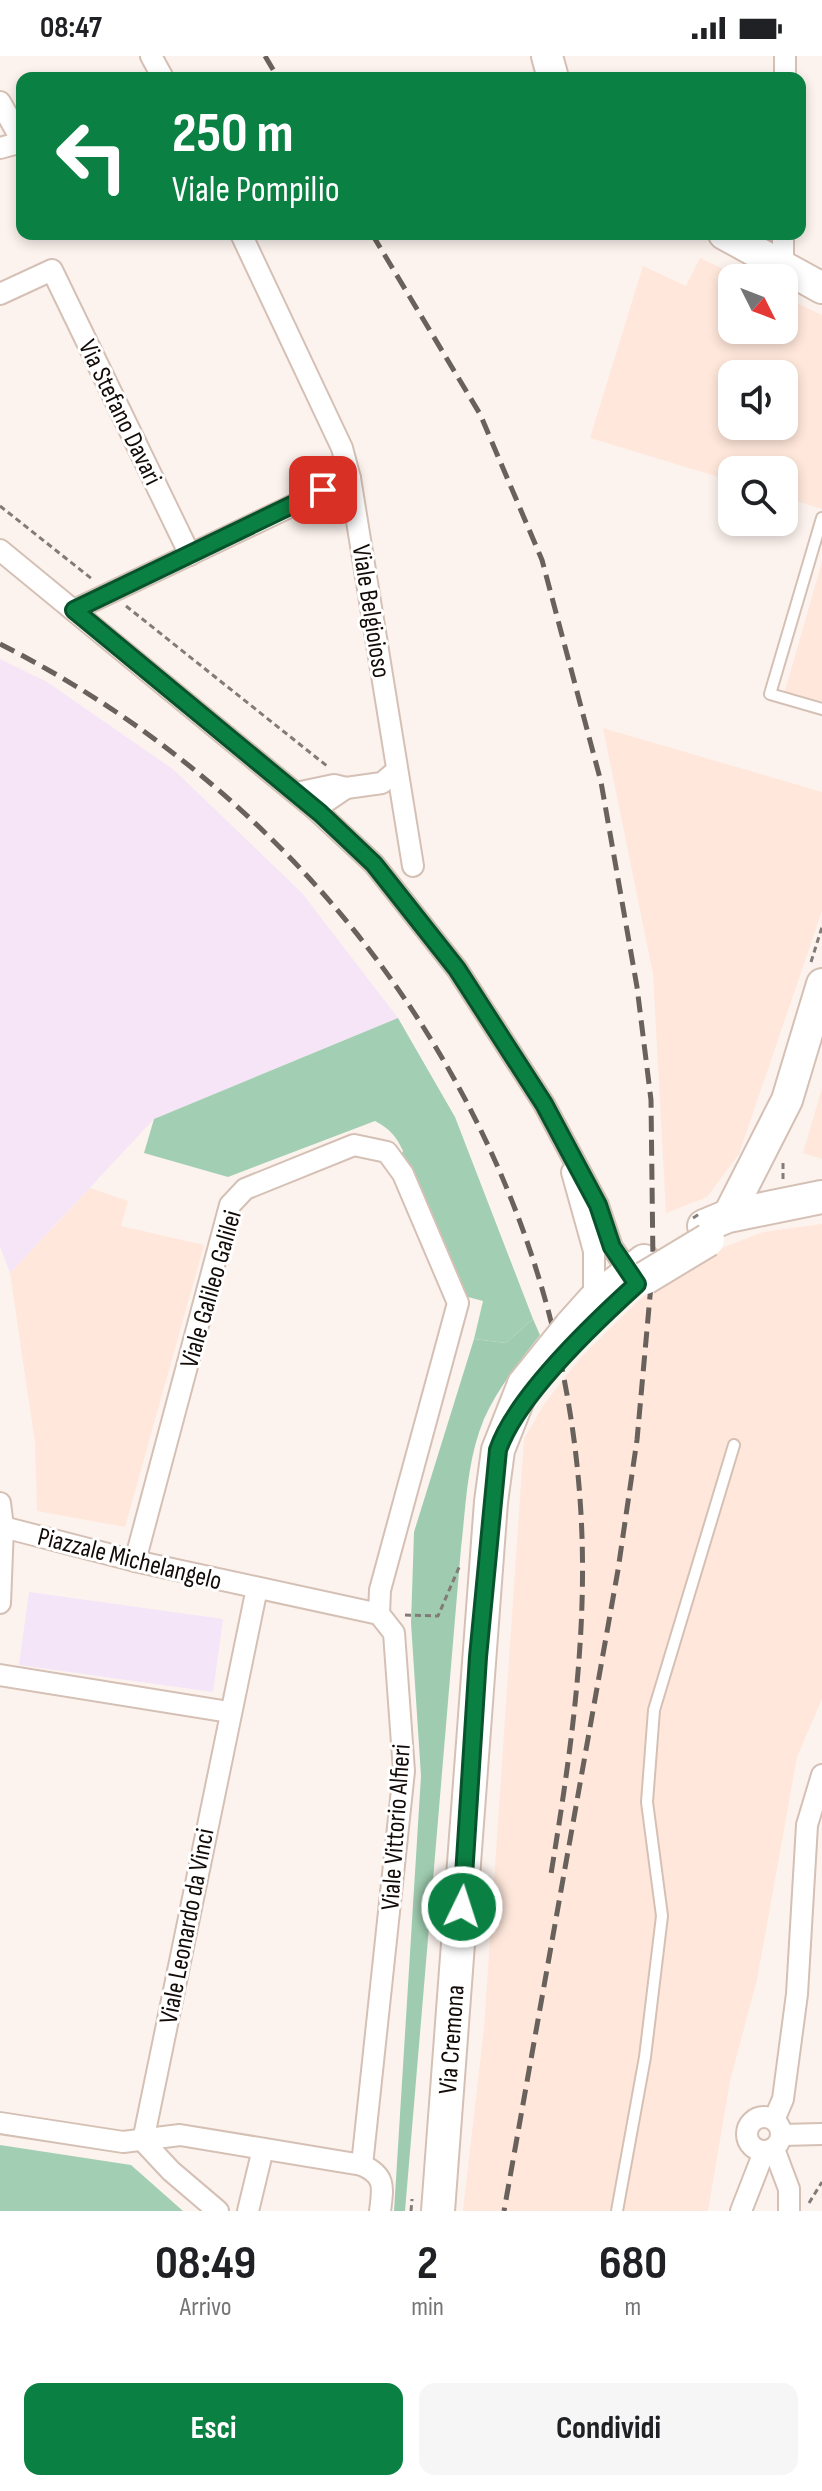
<!DOCTYPE html>
<html lang="it">
<style>
:root{--surface:#fff;--page:#f6f6f6;--text:#202124;--muted:#757577;--accent:#0b8043}
body{margin:0;font-family:"Sofia Sans Condensed",sans-serif;background:var(--page);color:var(--text);height:100vh;display:flex;flex-direction:column;font-size:30px;white-space:nowrap}
*{box-sizing:border-box;margin:0}
p{font-size:26px;color:var(--muted)}
.icon{flex:none;width:44px;height:44px;fill:none;stroke:currentColor;stroke-width:2;stroke-linecap:round;stroke-linejoin:round}
.map{position:relative;height:2155px;overflow:hidden}
.sheet{display:flex;flex-direction:column;background:var(--surface);flex:1}
.sheet>*{flex:none}
.top-card{position:absolute;left:16px;top:16px;width:790px;height:168px;border-radius:16px;box-shadow:0 4px 12px #0003;background:#0b8043;color:#fff;overflow:hidden}
.needle{width:52px;rotate:132deg}
.controls{position:absolute;left:718px;top:208px;display:grid;gap:16px}
.controls a{display:grid;place-items:center;width:80px;height:80px;border-radius:16px;background:var(--surface);box-shadow:0 4px 12px #0003;font-size:40px}
.pin{position:absolute;display:grid;place-items:center;width:68px;height:68px;color:#fff;margin:-34px;border-radius:16px;box-shadow:0 4px 12px #0006}
.me{position:absolute;width:88px;margin:-44px;rotate:4deg;stroke-linejoin:round;filter:drop-shadow(0 0 6px #0008)}
.turn{display:flex;align-items:center;gap:28px;height:168px;padding:0 24px;font-size:36px}
.turn .icon{width:104px;height:104px;stroke-width:2.5}
.turn b{display:block;font-size:56px;line-height:68px}
.eta{display:flex;justify-content:space-evenly;align-items:center;height:136px;text-align:center}
.eta b{font-size:48px;font-weight:700;line-height:56px}
.cta{display:flex;gap:16px;margin-top:auto;padding:16px 24px}
.cta a{flex:1;height:92px;border-radius:16px;background:var(--accent);color:#fff;font-size:32px;font-weight:700;line-height:92px;text-align:center}
.cta a+a{background:var(--page);color:var(--text)}
.status{display:flex;justify-content:space-between;align-items:center;height:56px;padding:0 40px;background:var(--surface);direction:ltr}
.status svg{height:22px;fill:currentColor}
.map>svg:first-child{display:block}
</style>
<div class="status"><b>08:47</b><svg viewBox="0 0 49 12"><path d="M0 12V9h3v3zM5 12V6h3v6zM10 12V3h3v9zM15 12V0h3v12zM26 1h20v11H26zM47 4h2v5h-2z"/></svg></div>
<div class="map">
<svg width="822" height="2155" viewBox="0 0 822 2155">
<rect width="100%" height="100%" fill="#fcf3ee"/>
<g fill="#ffe7db" fill-rule="evenodd">
<path d="M700,202l42,20h-10v52h52v-33l38,18v194l-38,-12v-27h-52v11l-142,-43 53,-172 43,20zM732,318h52v52h-52z"/>
<polygon points="822,506 822,648 783,642"/>
<polygon points="603,672 822,736 822,855 739,1098 707,1141 666,1157 653,918"/>
<polygon points="822,1032 822,1103 803,1097"/>
<polygon points="90,1132 128,1145 121,1170 204,1189 125,1471 37,1455 35,1387 10,1217"/>
<polygon points="822,1168 822,1643 797,1701 757,1924 730,2025 708,2155 463,2155 484,1972 524,1383 544,1348 582,1300 639,1244 698,1201 763,1176"/>
</g>
<polygon fill="#f5e5f7" points="0,603 47,626 174,714 302,837 398,962 154,1063 10,1217 0,1190"/>
<polygon fill="#f4e5f8" points="29,1536 223,1563 213,1636 19,1609"/>
<g fill="#a2cfb3">
<path d="M398,962l57,99 78,202 -27,24 -32,-4 9,-38 -19,-5 -65,-136 4,-9c-7,-15 -13,-22 -28,-30l-147,56 -84,-24 10,-34z"/>
<polygon points="0,2089 131,2109 183,2155 0,2155"/>
</g>
<path fill="#9fccb0" d="M533,1263l7,16c-21,27 -42,53 -56,84 -17,40 -18,87 -23,129l-56,663h-11l27,-435 -10,-153 3,-91 60,-193 32,4z"/>
<g fill="none" stroke-linecap="round" stroke-linejoin="round">
<defs>
<g id="lane">
<polyline points="822,462 770,638 822,653"/>
<polyline points="617,2155 645,2001 662,1860 647,1746 654,1654 734,1389"/>
</g>
<g id="street">
<polyline points="151,0 163,22"/>
<polyline points="785,22 785,0"/>
<polyline points="0,46 22,85"/>
<polyline points="0,92 22,86"/>
<polyline points="241,178 342,392 350,422 413,810"/>
<polyline points="783,210 783,178"/>
<polyline points="0,238 52,214 190,499"/>
<polyline points="0,494 315,753 374,808 457,913 544,1048 598,1149 612,1191 636,1226"/>
<polyline points="74,554 350,422"/>
<polyline points="346,732 382,727 396,715"/>
<polyline points="296,737 334,729 346,732 315,753"/>
<polyline points="572,1116 594,1195 594,1244"/>
<polyline points="0,1447 3,1471 0,1547"/>
<polyline points="3,1471 135,1505 379,1558"/>
<polyline points="135,1505 230,1149 245,1133 354,1089 387,1096 403,1118 458,1247 380,1534 379,1558 394,1577 404,1715 362,2109"/>
<polyline points="0,1619 229,1656"/>
<circle cx="764" cy="2078" r="17"/>
<polyline points="774,2064 783,2043 797,1938 807,1769 822,1719"/>
<path d="M0,2067l123,19 57,-7 182,30c24,11 21,22 18,46"/>
<polyline points="782,2079 822,2078"/>
<polyline points="143,2085 257,1532"/>
<polyline points="143,2085 171,2115 218,2155"/>
<polyline points="774,2093 789,2133 789,2155"/>
<polyline points="248,2155 263,2093"/>
<polyline points="741,2155 764,2096"/>
</g>
<g id="secondary">
<polyline points="547,0 553,22"/>
<polyline points="724,178 822,232"/>
<polyline points="728,1160 787,1044 822,928"/>
</g>
<g id="primary">
<polyline points="704,1170 728,1160 822,1141"/>
<polyline points="570,1271 594,1244 644,1205"/>
<path id="s1" d="M438,2155l53,-709 7,-52 26,-66"/>
</g>
</defs>
<use href="#lane" stroke="#d5c0b5" stroke-width="14"/>
<use href="#street" stroke="#d5c0b5" stroke-width="24"/>
<use href="#secondary" stroke="#d5c0b5" stroke-width="34"/>
<use href="#primary" stroke="#d5c0b5" stroke-width="36"/>
<g stroke="#837b77" stroke-width="3" stroke-dasharray="6 4" stroke-linecap="butt">
<polyline points="0,450 92,523"/>
<polyline points="126,550 327,710"/>
<polyline points="811,906 822,871"/>
<polyline points="783,1123 783,1107"/>
<polyline points="405,1559 438,1560 460,1509"/>
<polyline points="809,2147 822,2126"/>
<polyline points="411,2155 412,2143"/>
</g>
<use href="#lane" stroke="#fff" stroke-width="10"/>
<use href="#street" stroke="#fff" stroke-width="20"/>
<use href="#secondary" stroke="#fff" stroke-width="30"/>
<use href="#primary" stroke="#fff" stroke-width="32"/>
<g stroke="#68615c" stroke-width="5" stroke-dasharray="16 8" stroke-linecap="butt">
<polyline points="265,0 278,22"/>
<polyline points="372,178 480,358 542,504 601,726 637,931 651,1044 653,1207 637,1384 618,1514 504,2155"/>
<path d="M0,588c331,167 560,497 581,870 7,124 -11,244 -31,366"/>
</g>
<defs>
<g id="primary-bridge">
<polyline points="645,1222 708,1184"/>
<polyline points="524,1328 570,1271"/>
</g>
</defs>
<use href="#primary-bridge" stroke="#d5c0b5" stroke-width="36" stroke-linecap="butt"/>
<polyline stroke="#837b77" stroke-width="3" stroke-dasharray="6 4" stroke-linecap="butt" points="693,1162 701,1157"/>
<use href="#primary-bridge" stroke="#fff" stroke-width="32"/>
</g>
<g fill="none" stroke-linecap="round" stroke-linejoin="round">
<defs>
<path id="route" d="M323,434l-249,120 246,203 54,51 83,105 87,135 54,101 14,42 25,37c-42,38 -121,113 -139,166l-20,207 -16,250"/>
</defs>
<use href="#route" stroke="#07532c" stroke-width="20"/>
<use href="#route" stroke="#0b8043" stroke-width="14"/>
</g>
<g text-anchor="middle" stroke-width="6" stroke-linejoin="round" paint-order="stroke">
<g font-size="26" fill="#120b07" stroke="#fff">
<text transform="translate(121 356) rotate(64)" y="9">Via Stefano Davari</text>
<text transform="translate(372 555) rotate(81)" y="9">Viale Belgioioso</text>
<text transform="translate(210 1233) rotate(-74)" y="9">Viale Galileo Galilei</text>
<text transform="translate(130 1502) rotate(14)" y="9">Piazzale Michelangelo</text>
<text transform="translate(395 1771) rotate(-86)" y="9">Viale Vittorio Alfieri</text>
<text transform="translate(186 1870) rotate(-79)" y="9">Viale Leonardo da Vinci</text>
<text dy="9" stroke="none"><textPath href="#s1" startOffset="172">Via Cremona</textPath></text>
</g>
</g>
</svg>
<div class="controls">
<a><svg class="needle" viewBox="-14 -14 28 28"><path d="M0-13l5 13h-10z" fill="#e53935"/><path d="M0 13l5-13h-10z" fill="#757577"/></svg></a>
<a><svg class="icon" aria-label="sound" viewBox="0 0 24 24"><path d="M4 9h4l5-4v14l-5-4H4zM17 9q2 3 0 6"/></svg></a>
<a><svg class="icon" aria-label="search" viewBox="0 0 24 24"><circle cx="10" cy="10" r="6"/><path d="M15 15l6 6"/></svg></a>
</div>
<div class="pin" style="left:323px;top:434px;background:#d93025"><svg class="icon" aria-label="arrive" viewBox="0 0 24 24"><path d="M6 21V4h12l-3 4 3 4H6"/></svg></div>
<svg class="me" style="left:462px;top:1851px" viewBox="-20 -20 40 40"><circle r="17" fill="#0b8043" stroke="#fff" stroke-width="3"/><path d="M0-11L8 9 0 5-8 9z" fill="#fff"/></svg>
<div class="top-card">
<div class="turn"><svg class="icon" aria-label="left" viewBox="0 0 24 24"><path d="M17 20v-9H6M10 6l-5 5 5 5"/></svg><div><b>250 m</b>Viale Pompilio</div></div>
</div>
</div>
<section class="sheet">
<div class="eta">
<div><b>08:49</b><p>Arrivo</p></div>
<div><b>2</b><p>min</p></div>
<div><b>680</b><p>m</p></div>
</div>
<div class="cta"><a>Esci</a><a>Condividi</a></div>
</section>
